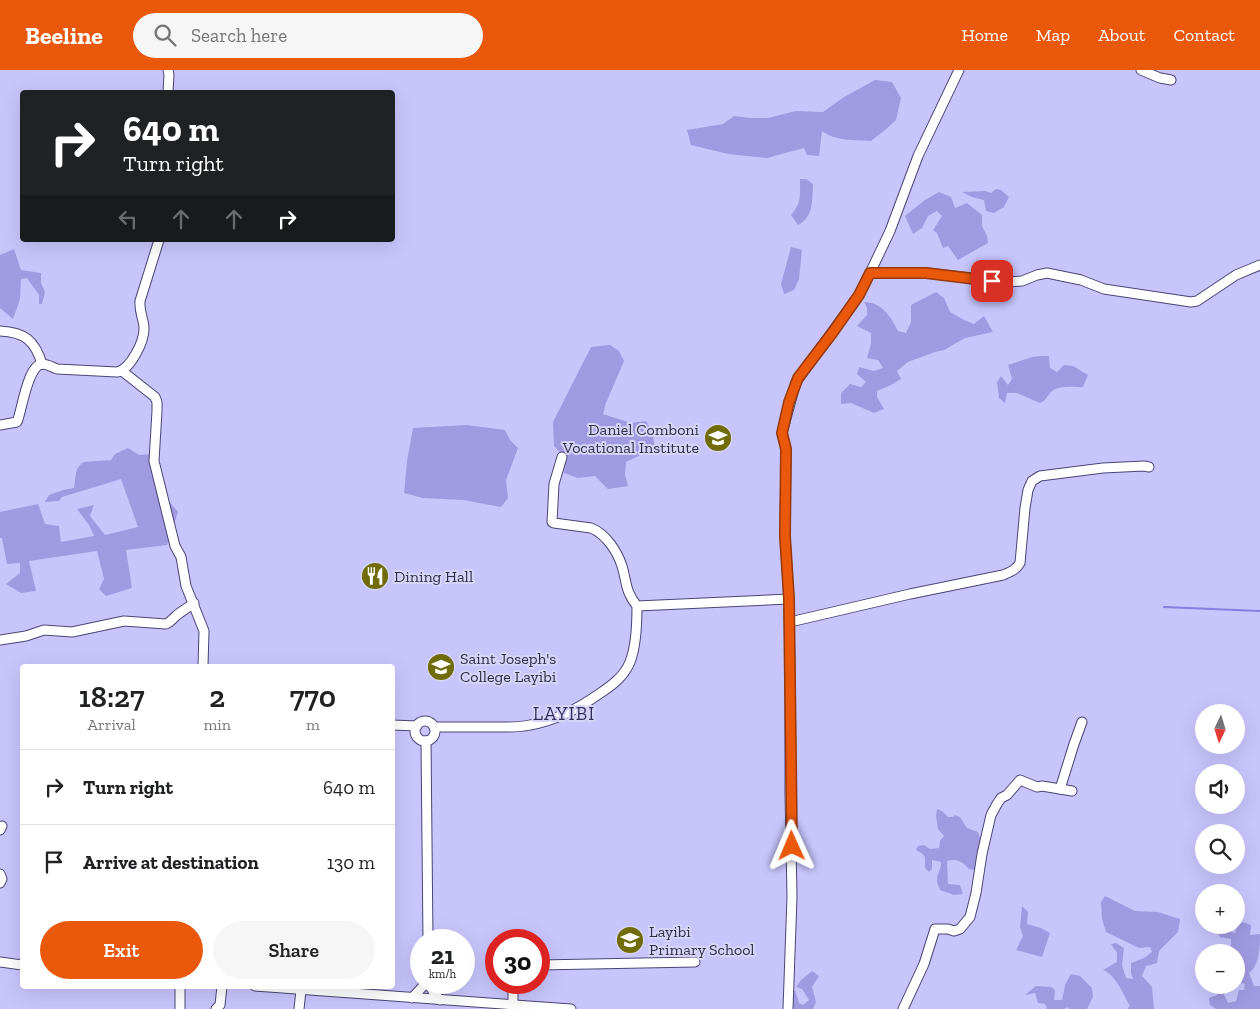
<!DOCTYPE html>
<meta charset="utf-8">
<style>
:root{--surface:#fff;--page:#f6f6f6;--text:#202124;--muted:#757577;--line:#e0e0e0;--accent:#ea580c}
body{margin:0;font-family:"Zilla Slab",serif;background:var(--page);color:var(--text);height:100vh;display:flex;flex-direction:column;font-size:19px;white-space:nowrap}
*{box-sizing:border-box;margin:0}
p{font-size:16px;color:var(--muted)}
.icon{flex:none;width:28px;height:28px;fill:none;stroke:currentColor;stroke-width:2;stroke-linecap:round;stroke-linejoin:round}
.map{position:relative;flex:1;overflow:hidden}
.drawer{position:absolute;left:20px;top:594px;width:375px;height:325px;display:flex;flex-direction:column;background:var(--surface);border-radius:5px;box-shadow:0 5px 20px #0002}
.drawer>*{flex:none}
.hud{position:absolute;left:20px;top:20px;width:375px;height:152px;border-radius:5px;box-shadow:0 5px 20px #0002;background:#202124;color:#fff;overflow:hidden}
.needle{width:32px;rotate:184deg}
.fabs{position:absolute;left:1195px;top:634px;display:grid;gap:10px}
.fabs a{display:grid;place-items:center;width:50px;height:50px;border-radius:50%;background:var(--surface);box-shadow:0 5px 20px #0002;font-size:25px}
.speed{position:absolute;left:410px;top:859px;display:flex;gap:10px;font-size:25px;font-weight:700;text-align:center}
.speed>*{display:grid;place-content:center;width:65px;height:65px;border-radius:50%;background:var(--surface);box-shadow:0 5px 20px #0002;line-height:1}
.speed small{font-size:12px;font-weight:400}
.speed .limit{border:8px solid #d22;background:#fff;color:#111}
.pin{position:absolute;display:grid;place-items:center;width:42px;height:42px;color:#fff;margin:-21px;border-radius:10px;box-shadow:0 2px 8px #0006}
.me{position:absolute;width:55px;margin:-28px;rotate:359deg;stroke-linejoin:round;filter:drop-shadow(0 0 4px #0008)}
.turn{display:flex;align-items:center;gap:18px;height:105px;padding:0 20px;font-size:22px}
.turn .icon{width:65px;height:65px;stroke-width:2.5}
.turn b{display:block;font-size:35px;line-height:42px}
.lanes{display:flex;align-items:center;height:48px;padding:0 20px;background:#0003;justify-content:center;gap:25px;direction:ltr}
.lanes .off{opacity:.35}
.eta{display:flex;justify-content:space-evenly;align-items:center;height:85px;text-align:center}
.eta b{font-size:30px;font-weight:600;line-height:35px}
.cta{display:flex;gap:10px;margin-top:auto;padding:10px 20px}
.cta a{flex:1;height:58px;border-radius:30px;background:var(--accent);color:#fff;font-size:20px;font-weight:600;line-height:58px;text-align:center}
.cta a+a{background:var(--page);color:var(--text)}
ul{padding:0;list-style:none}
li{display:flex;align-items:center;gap:15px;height:75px;padding:0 20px;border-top:1px solid var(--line)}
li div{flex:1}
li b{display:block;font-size:19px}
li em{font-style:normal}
header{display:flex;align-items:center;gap:30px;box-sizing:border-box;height:70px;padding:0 25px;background:var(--accent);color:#fff}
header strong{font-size:24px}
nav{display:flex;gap:28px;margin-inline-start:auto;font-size:18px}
.search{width:350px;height:45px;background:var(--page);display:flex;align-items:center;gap:12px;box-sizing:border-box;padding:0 18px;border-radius:28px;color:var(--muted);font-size:19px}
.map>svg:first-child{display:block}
</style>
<header>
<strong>Beeline</strong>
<div class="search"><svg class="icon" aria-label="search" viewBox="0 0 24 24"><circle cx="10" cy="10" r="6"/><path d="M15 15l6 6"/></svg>Search here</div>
<nav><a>Home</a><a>Map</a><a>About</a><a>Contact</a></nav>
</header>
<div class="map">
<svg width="1260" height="939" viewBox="0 0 1260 939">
<rect width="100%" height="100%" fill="#c8c5fd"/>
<g fill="#a09ae1">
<path d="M875,10l17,2 9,16 -5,22 -11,10 -14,11c-16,-1 -36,0 -49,-10l-3,25 -12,-1 -3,-7 -37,10 -39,-4 -37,-9 -4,-15 36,-6 11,-8 16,2h18l28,-7 27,1 21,-15z"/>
<path d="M800,109h6l7,5c-1,16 1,33 -15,41l-7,-10c11,-12 9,-21 9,-36z"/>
<polygon points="996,119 1001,120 1009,127 1004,137 994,143 986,141 984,130 972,127 962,122 985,121 991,123"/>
<polygon points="939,122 951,127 955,138 967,133 982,145 982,156 987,166 988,173 958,190 948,176 943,178 937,163 933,160 942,146 937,141 928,146 922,158 913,164 905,146 925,130"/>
<polygon points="791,177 802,180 799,209 794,220 784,224 781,214"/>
<polygon points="14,179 21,200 41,203 41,213 45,222 42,234 39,234 39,225 27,208 21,209 20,229 13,249 0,238 0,185"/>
<path d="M936,222l8,6 6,14 14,8 10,4 10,-8 9,16 -28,6 -21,12 -9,2 -27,10 -11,9 4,8 -10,6 -14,6v6l7,12 -10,4 -23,-10 -10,1v-11l9,-9 11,3 5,-5 -9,-8 2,-7 15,4 9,-3 -5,-8 -11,-2 4,-14v-11l-14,-7 10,-11v-7l-3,-6c18,0 27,15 34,29l8,2 5,-11v-17z"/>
<polygon points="610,275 619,281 624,291 606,333 603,344 631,353 646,351 652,361 655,378 626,392 625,405 628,416 608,419 595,406 578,408 564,403 566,388 554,376 553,352 591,277"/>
<path d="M1041,286h8l1,12 7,4 7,-7 9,1 15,9 -5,12c-10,0 -25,-2 -32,5 -5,5 -4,8 -11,11l-23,-10h-10l-2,10 -6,-5 -2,-16 4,-6 7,9 4,-6 -4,-14 24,-8z"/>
<polygon points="467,355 505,360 510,370 518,378 506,410 508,428 501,437 463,430 423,428 404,423 407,391 413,358"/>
<path d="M128,378l11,7 13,-1 7,36 19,22 -11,33 -41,5 6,38 -26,8 -7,-7 5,-10 -7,-28 -68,10 7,30 -15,2 -15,-9 14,-11v-10l-13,1 -5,-26h-2v-26l38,-8 7,20 14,2 2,16 33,-6 -5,-11 -12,-16 17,-4 -4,11 15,19 33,-8 -17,-48 -59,18 -3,4 -14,1 4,-7 14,-5 11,-2c2,-9 0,-21 10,-26l27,-2 4,-6z"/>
<path d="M937,739l5,2 6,6h5l2,-2 5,2 7,11 11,4 3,9 -6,29 -6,-1c-6,-7 -12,-11 -22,-8l1,23 12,1 3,9 -9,1 -14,-5c-1,-3 -2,-5 -3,-8 -1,-8 5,-13 4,-20l-9,-2v9l-3,3 -4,-4c0,-12 2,-12 -9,-18l2,-4 6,-1 6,4 9,-1 1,-7 4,-5 -6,-7 -2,-13z"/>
<path d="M1105,826l30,15 23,1 22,7 -2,13 -19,19 -2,12 -11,3 -4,10 10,11 2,22h-27l3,-3c-7,-12 -14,-31 -27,-36l14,-8v-10l-3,-3 -3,-5 5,-1 8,5 -2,17 4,13 7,1 -2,-6v-10l13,-5 8,-6 -2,-5 -11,1 -33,-16 -4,-13 -1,-17z"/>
<polygon points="1022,836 1028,842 1027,854 1041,858 1050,863 1042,887 1016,880 1023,866 1020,857"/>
<path d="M1243,852l8,3 -1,10 10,-1c0,13 0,31 -11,39l5,13h6v23h-44l-6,-4 -1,-7 8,-3 -1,-10h6l2,9 4,9 8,-2 3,-11h5l1,-6 -9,-3v-29h-7l2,-7v-6l-11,-2 -5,-9 2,-3h6l8,7 4,1 3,-8z"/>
<polygon points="812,901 819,906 812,917 816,932 813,939 791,939 791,921 795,920 799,933 803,935 809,930 802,919 796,917 801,910"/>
<polygon points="1071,904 1080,906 1092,918 1093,927 1087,939 1069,939 1068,937 1064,939 1046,939 1047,938 1045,934 1038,933 1035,923 1025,925 1036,916 1051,917 1055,920 1054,930 1062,930 1064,921 1065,915"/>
</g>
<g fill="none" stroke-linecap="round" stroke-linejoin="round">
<polyline stroke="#8a7ee2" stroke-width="2" points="1164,537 1260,541"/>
<defs>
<g id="minor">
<polyline points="168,0 169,5 168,22"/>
<polyline points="1141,0 1160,8 1171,10"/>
<polyline points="870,203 926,203 1008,212 1022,211 1037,205 1047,203 1081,210 1104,219 1191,232 1197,231 1236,205 1260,195"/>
<path d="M0,261c25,1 35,10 42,33"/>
<polyline points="122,301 155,327 157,332 157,341 154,391 175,476 181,487 186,516 204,561 203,596"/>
<path d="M0,355l17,-3c5,-11 10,-56 25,-58 5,0 10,3 15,5l60,3c13,-2 27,-30 27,-43 0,-10 -5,-16 -4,-28l19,-61"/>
<polyline points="637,536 789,529"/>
<path d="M790,552l120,-28 93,-19c7,-3 13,-5 17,-12l5,-55 3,-18 4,-9 8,-5 63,-8 41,-2 5,1"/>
<path d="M0,570l26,-4 18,-6 28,2 52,-11 42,3c5,-2 6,-5 10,-8 5,-5 12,-8 18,-13"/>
<circle cx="425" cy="661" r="10"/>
<polyline points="392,655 417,656"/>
<path d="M434,657c19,0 38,0 57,0 13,0 26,1 39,-2 24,-4 49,-17 69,-31 12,-8 25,-17 31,-32 6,-15 7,-39 7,-56 -12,-15 -10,-23 -15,-40 -5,-15 -16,-32 -31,-38l-37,-5 -2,-1 2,-38 8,-27"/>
<polyline points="426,671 428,870"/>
<polyline points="1060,719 1074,674 1082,652"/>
<polyline points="0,760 2,756"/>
<polyline points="0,804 2,809 0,813"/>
<polyline points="0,892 22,895"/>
<polyline points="539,895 695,892"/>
<polyline points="428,912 434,923 440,930"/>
<polyline points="513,912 513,935"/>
<polyline points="255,916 571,939"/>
<polyline points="412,928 427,912"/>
<polyline points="180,939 180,916"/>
<polyline points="216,939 220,935 222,916"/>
<polyline points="299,939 301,920"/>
<polyline points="788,939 792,827 790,724 790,612 789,529 785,466 786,379 782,363 796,312 859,225 870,203 890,161 918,86 959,0"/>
<polyline points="903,939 924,894 935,859 948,859 954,861 960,859 970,847 976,823 982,784 991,745 997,734 1001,728 1007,725 1020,710 1037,717 1042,716 1072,721"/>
</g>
</defs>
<use href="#minor" stroke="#4a4575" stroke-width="11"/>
<use href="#minor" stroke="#fff" stroke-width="9"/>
</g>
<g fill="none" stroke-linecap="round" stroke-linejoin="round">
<defs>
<polyline id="route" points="792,776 789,529 785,466 786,379 782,363 789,332 798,308 833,262 859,225 870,203 926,203 992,211"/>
</defs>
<use href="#route" stroke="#983908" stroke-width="12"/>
<use href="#route" stroke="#ea580c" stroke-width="9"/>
</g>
<defs>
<symbol id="school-disc" viewBox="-11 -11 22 22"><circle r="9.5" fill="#6f6c09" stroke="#d6d5f7"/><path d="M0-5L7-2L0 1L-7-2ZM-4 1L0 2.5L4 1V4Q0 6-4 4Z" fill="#fff"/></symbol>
<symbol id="restaurant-disc" viewBox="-11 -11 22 22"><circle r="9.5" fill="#6f6c09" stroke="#d6d5f7"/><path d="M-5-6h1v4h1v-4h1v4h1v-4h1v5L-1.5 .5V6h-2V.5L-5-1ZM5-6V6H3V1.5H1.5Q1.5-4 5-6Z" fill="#fff"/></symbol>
</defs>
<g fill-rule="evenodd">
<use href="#school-disc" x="702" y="352" width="32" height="32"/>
<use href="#restaurant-disc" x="359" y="490" width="32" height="32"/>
<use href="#school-disc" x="425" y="581" width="32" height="32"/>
<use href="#school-disc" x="614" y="854" width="32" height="32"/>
</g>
<g text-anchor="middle" stroke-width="4" stroke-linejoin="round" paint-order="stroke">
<g font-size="16" fill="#302e44" stroke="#d6d5f7" text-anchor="start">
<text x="699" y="365" text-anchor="end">Daniel Comboni<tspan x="699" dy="18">Vocational Institute</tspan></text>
<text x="394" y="512">Dining Hall</text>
<text x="460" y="594">Saint Joseph's<tspan x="460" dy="18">College Layibi</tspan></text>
<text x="649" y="867">Layibi<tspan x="649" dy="18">Primary School</tspan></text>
</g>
<g font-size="19" letter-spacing="1" fill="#352f5d" stroke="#d6d5f7">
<text x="564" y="650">LAYIBI</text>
</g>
</g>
</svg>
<div class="fabs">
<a><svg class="needle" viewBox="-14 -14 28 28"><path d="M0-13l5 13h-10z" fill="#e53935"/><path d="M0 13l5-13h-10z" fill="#757577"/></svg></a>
<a><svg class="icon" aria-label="sound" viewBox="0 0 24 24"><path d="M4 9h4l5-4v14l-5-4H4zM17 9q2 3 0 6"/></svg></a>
<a><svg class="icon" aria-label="search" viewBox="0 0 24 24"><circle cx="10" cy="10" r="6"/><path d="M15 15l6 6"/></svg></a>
<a>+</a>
<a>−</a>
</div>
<div class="speed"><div>21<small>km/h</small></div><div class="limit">30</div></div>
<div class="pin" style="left:992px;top:211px;background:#d93025"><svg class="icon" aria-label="arrive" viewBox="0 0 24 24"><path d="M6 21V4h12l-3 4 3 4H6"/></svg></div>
<svg class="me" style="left:792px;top:776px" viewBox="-20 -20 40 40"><path d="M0-17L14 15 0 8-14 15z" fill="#ea580c" stroke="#fff" stroke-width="4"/></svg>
<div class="hud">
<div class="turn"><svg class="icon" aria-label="right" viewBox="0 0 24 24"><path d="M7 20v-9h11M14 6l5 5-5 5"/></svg><div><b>640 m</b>Turn right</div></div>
<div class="lanes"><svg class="icon off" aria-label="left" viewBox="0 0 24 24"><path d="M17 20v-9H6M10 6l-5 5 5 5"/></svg><svg class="icon off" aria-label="ahead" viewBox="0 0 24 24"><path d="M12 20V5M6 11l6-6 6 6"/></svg><svg class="icon off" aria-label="ahead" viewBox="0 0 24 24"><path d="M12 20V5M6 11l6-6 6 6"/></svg><svg class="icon" aria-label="right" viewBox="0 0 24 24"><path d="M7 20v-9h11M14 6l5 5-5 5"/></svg></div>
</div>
<section class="drawer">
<div class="eta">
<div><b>18:27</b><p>Arrival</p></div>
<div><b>2</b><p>min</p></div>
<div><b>770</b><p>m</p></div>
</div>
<ul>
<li><svg class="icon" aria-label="right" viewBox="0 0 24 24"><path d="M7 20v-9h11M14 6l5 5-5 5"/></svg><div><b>Turn right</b></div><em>640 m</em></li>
<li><svg class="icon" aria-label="arrive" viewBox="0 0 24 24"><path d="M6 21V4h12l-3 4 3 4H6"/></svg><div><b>Arrive at destination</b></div><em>130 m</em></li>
</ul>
<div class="cta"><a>Exit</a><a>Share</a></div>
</section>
</div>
